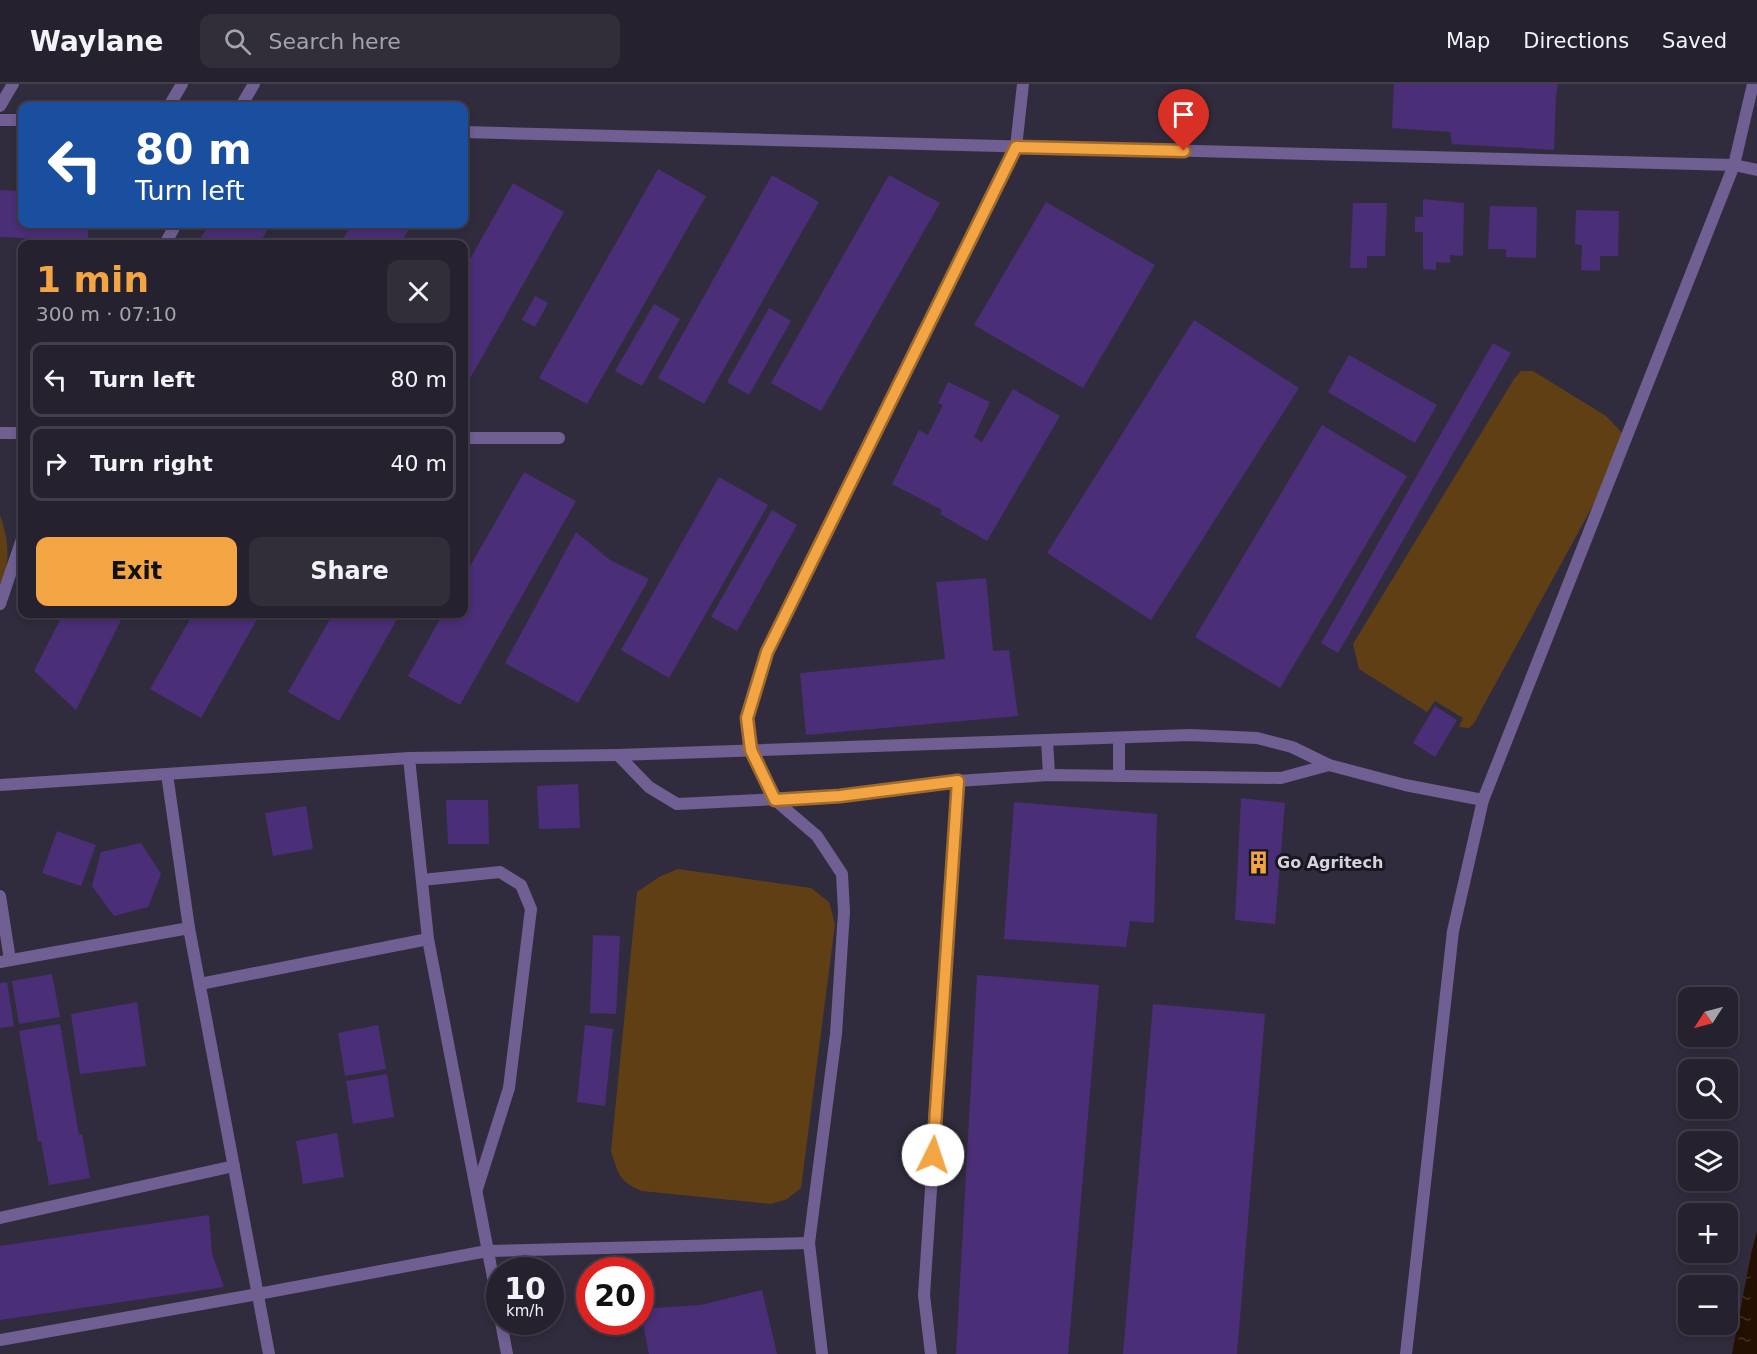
<!DOCTYPE html>
<meta charset="utf-8">
<style>
:root{--surface:#25212e;--page:#312e3a;--text:#f1f3f6;--muted:#a3a3aa;--line:#423e4a;--accent:#f3a443}
body{margin:0;font-family:"DejaVu Sans",sans-serif;background:var(--page);color:var(--text);height:100vh;display:flex;flex-direction:column;font-size:22px;white-space:nowrap}
*{box-sizing:border-box;margin:0}
p{font-size:20px;color:var(--muted)}
.icon{flex:none;width:33px;height:33px;fill:none;stroke:currentColor;stroke-width:2;stroke-linecap:round;stroke-linejoin:round}
.map{position:relative;flex:1;overflow:hidden}
.panel{position:absolute;left:18px;top:156px;width:450px;height:378px;display:flex;flex-direction:column;background:var(--surface);border-radius:12px;box-shadow:0 3px 9px #0003,0 0 0 2px var(--line)}
.panel>*{flex:none}
.hud{position:absolute;left:18px;top:18px;width:450px;height:126px;border-radius:12px;box-shadow:0 3px 9px #0003,0 0 0 2px var(--line);background:#1a4fa0;color:#fff;overflow:hidden}
.needle{width:39px;rotate:234deg}
.tools{position:absolute;left:1678px;top:903px;display:grid;gap:12px}
.tools a{display:grid;place-items:center;width:60px;height:60px;border-radius:12px;background:var(--surface);box-shadow:0 3px 9px #0003,0 0 0 2px var(--line);font-size:30px}
.speed{position:absolute;left:486px;top:1173px;display:flex;gap:12px;font-size:30px;font-weight:700;text-align:center}
.speed>*{display:grid;place-content:center;width:78px;height:78px;border-radius:50%;background:var(--surface);box-shadow:0 3px 9px #0003,0 0 0 2px var(--line);line-height:1}
.speed small{font-size:15px;font-weight:400}
.speed .limit{border:9px solid #d22;background:#fff;color:#111}
.pin{position:absolute;display:grid;place-items:center;width:51px;height:51px;color:#fff;margin:-62px -26px;border-radius:50% 50% 50% 0;rotate:-45deg;box-shadow:0 0 6px #0007}
.pin .icon{rotate:45deg}
.me{position:absolute;width:66px;margin:-33px;rotate:4deg;stroke-linejoin:round;filter:drop-shadow(0 0 4px #0008)}
.turn{display:flex;align-items:center;gap:21px;height:126px;padding:0 18px;font-size:27px}
.turn .icon{width:78px;height:78px;stroke-width:2.5}
.turn b{display:block;font-size:42px;line-height:51px}
.round{display:grid;place-items:center;flex:none;width:63px;height:63px;border-radius:12px;background:var(--page)}
.headline{display:flex;align-items:center;justify-content:space-between;height:102px;padding:0 18px}
h1{font-size:36px;font-weight:800;line-height:45px;color:var(--accent)}
.button{display:flex;gap:12px;margin-top:auto;padding:12px 18px}
.button a{flex:1;height:69px;border-radius:12px;background:var(--accent);color:#111;font-size:24px;font-weight:800;line-height:69px;text-align:center}
.button a+a{background:var(--page);color:var(--text)}
ul{padding:0;list-style:none}
li{display:flex;align-items:center;gap:18px;height:75px;margin:0 12px 9px;padding:0 6px;border:3px solid var(--line);border-radius:12px}
li div{flex:1}
li b{display:block;font-size:22px}
li em{font-style:normal}
header{display:flex;align-items:center;gap:36px;box-sizing:border-box;height:84px;padding:0 30px;background:var(--surface);border-bottom:2px solid var(--line)}
header strong{font-size:28px}
nav{display:flex;gap:33px;margin-inline-start:auto;font-size:21px}
.search{width:420px;height:54px;background:var(--page);display:flex;align-items:center;gap:15px;box-sizing:border-box;padding:0 21px;border-radius:12px;color:var(--muted);font-size:22px}
.map>svg:first-child{display:block}
</style>
<header>
<strong>Waylane</strong>
<div class="search"><svg class="icon" aria-label="search" viewBox="0 0 24 24"><circle cx="10" cy="10" r="6"/><path d="M15 15l6 6"/></svg>Search here</div>
<nav><a>Map</a><a>Directions</a><a>Saved</a></nav>
</header>
<div class="map">
<svg width="1757" height="1270" viewBox="0 0 1757 1270">
<defs>
<pattern id="water-ripples" width="26" height="14" patternUnits="userSpaceOnUse" patternTransform="scale(1.5)"><rect width="26" height="14" fill="#231000"/><path d="M2 4q2-2 4 0t4 0M15 11q2-2 4 0t4 0" fill="none" stroke="#423225"/></pattern>
</defs>
<rect width="100%" height="100%" fill="#312c3d"/>
<g fill="#613f14">
<polygon points="1521,287 1533,287 1606,332 1625,352 1620,372 1474,639 1469,644 1459,643 1463,634 1435,617 1427,628 1359,585 1353,560 1514,295"/>
<path d="M0,431c10,29 10,49 0,78z"/>
<path d="M678,785l133,19 18,14 6,22 -34,264 -14,11 -16,5 -129,-13c-23,-9 -24,-18 -31,-40l26,-259 22,-15z"/>
</g>
<polygon fill="url(#water-ripples)" points="1757,1147 1757,1270 1732,1270 1751,1170"/>
<g fill="#4a2e77">
<polygon points="1394,0 1558,0 1556,13 1554,66 1452,60 1450,48 1392,44"/>
<polygon points="658,85 706,112 587,320 539,294"/>
<polygon points="772,91 819,118 704,320 658,294"/>
<polygon points="889,91 940,119 821,327 771,299"/>
<polygon points="513,99 564,128 464,305 464,186"/>
<polygon points="0,106 22,107 22,140 88,140 88,157 0,153"/>
<polygon points="1423,115 1464,119 1463,172 1450,171 1450,179 1436,178 1436,186 1423,185 1423,148 1415,148 1415,133 1423,133"/>
<polygon points="1046,118 1155,181 1083,304 974,241"/>
<polygon points="1353,119 1387,119 1385,172 1367,172 1367,184 1350,184"/>
<polygon points="1490,122 1537,123 1536,174 1506,173 1506,165 1488,165"/>
<polygon points="1576,126 1619,127 1618,172 1600,172 1600,187 1581,186 1582,161 1575,160"/>
<polygon points="209,140 271,140 259,160 197,160"/>
<polygon points="352,140 412,140 400,160 340,160"/>
<rect x="18" y="207" width="4" height="26"/>
<polygon points="535,212 548,219 535,243 522,236"/>
<polygon points="654,220 680,235 642,302 615,287"/>
<polygon points="769,224 791,237 749,311 727,298"/>
<polygon points="1194,236 1299,304 1151,536 1047,469"/>
<polygon points="1493,259 1511,269 1338,569 1321,559"/>
<polygon points="1349,271 1437,321 1415,359 1328,308"/>
<polygon points="948,298 990,318 974,353 982,358 1013,305 1060,332 987,457 940,430 942,426 892,400 919,346 928,351 943,321 938,319"/>
<polygon points="1322,341 1407,392 1280,604 1195,553"/>
<polygon points="524,388 576,417 460,621 408,592 443,530 464,530 464,493"/>
<polygon points="719,393 768,421 669,594 621,566"/>
<polygon points="772,426 797,441 737,547 711,533"/>
<polygon points="576,448 610,476 649,495 578,619 505,579"/>
<polygon points="986,494 993,567 1009,566 1018,632 806,651 800,589 945,575 936,498"/>
<polygon points="63,530 124,530 76,626 34,587"/>
<polygon points="193,530 260,530 201,634 150,605"/>
<polygon points="333,530 400,530 339,637 288,608"/>
<polygon points="1435,622 1457,636 1435,673 1413,659"/>
<polygon points="578,700 580,744 539,745 537,702"/>
<polygon points="1241,714 1285,719 1275,840 1235,836"/>
<polygon points="446,716 488,716 489,760 448,760"/>
<polygon points="1014,718 1157,730 1154,839 1130,837 1126,863 1004,855"/>
<polygon points="306,722 313,765 273,772 265,729"/>
<polygon points="57,747 96,761 81,802 42,789"/>
<polygon points="141,759 161,790 148,823 114,832 92,802 101,768"/>
<polygon points="593,851 620,852 616,930 590,929"/>
<polygon points="52,890 60,933 19,940 12,897"/>
<polygon points="977,891 1099,901 1068,1270 956,1270"/>
<polygon points="7,898 14,942 0,944 0,899"/>
<polygon points="137,918 146,982 80,990 71,930"/>
<polygon points="1153,920 1265,930 1237,1270 1123,1270"/>
<polygon points="60,940 79,1051 82,1050 90,1094 49,1101 41,1057 38,1057 19,947"/>
<polygon points="378,941 386,985 345,992 338,949"/>
<polygon points="585,941 613,945 605,1022 577,1018"/>
<polygon points="387,990 394,1033 353,1040 346,997"/>
<polygon points="337,1049 344,1093 303,1100 296,1057"/>
<polygon points="209,1131 212,1170 224,1203 0,1236 0,1162"/>
<polygon points="762,1206 777,1270 649,1270 640,1225 701,1221"/>
</g>
<g fill="none" stroke-linecap="round" stroke-linejoin="round">
<g stroke="#6f5f92" stroke-width="12">
<polyline points="0,22 13,0"/>
<polyline points="169,22 182,0"/>
<polyline points="241,22 254,0"/>
<polyline points="0,36 22,36"/>
<polyline points="464,48 1734,81 1757,86"/>
<polyline points="165,160 176,140"/>
<polyline points="0,349 22,349"/>
<polyline points="464,354 559,354"/>
<polyline points="0,520 22,455"/>
<polyline points="1047,656 1049,691"/>
<polyline points="618,671 649,703 677,720 840,712 958,697 1049,691 1281,694 1329,681"/>
<polyline points="409,674 428,855 500,1230"/>
<polyline points="167,690 189,844"/>
<polyline points="1119,692 1119,654"/>
<polyline points="0,701 409,674 618,671 1190,651 1257,654 1292,663 1329,681 1405,701 1483,716 1453,847 1406,1270"/>
<polyline points="1483,716 1734,81 1753,0"/>
<polyline points="422,796 500,788 521,801 531,825 509,1004 477,1105"/>
<polyline points="0,812 10,876"/>
<polyline points="0,878 189,844 269,1270"/>
<polyline points="200,900 428,855"/>
<polyline points="0,1134 234,1082"/>
<polyline points="501,1238 507,1270"/>
<polyline points="0,1256 258,1210 487,1167 809,1159"/>
<polyline points="822,1270 809,1159 836,950 844,828 842,790 817,752 775,716 751,666 747,634 767,568 1016,63 1023,0"/>
<polyline points="931,1270 924,1211 958,697"/>
</g>
</g>
<g fill="none" stroke-linecap="round" stroke-linejoin="round">
<defs>
<polyline id="route" points="933,1071 958,697 840,712 775,716 751,666 747,634 767,568 1016,63 1184,67"/>
</defs>
<use href="#route" stroke="#9e6b2c" stroke-width="15"/>
<use href="#route" stroke="#f3a443" stroke-width="10"/>
</g>
<defs>
<symbol id="building-bare" viewBox="-9 -9 18 18"><path d="M-4-6H4V6H1V3H-1V6H-4ZM-2.5-4.3h1.7v1.8h-1.7ZM.8-4.3h1.7v1.8H.8ZM-2.5-1h1.7V.8h-1.7ZM.8-1h1.7V.8H.8Z" fill="#f3a443" stroke="#18161e" stroke-width="2.5" paint-order="stroke"/></symbol>
</defs>
<g fill-rule="evenodd">
<use href="#building-bare" x="1242" y="762" width="33" height="33"/>
</g>
<g text-anchor="middle" stroke-width="6" stroke-linejoin="round" paint-order="stroke">
<g font-size="16" font-weight="bold" fill="#d5d2dc" stroke="#18161e" text-anchor="start">
<text x="1277" y="784">Go Agritech</text>
</g>
</g>
</svg>
<div class="tools">
<a><svg class="needle" viewBox="-14 -14 28 28"><path d="M0-13l5 13h-10z" fill="#e53935"/><path d="M0 13l5-13h-10z" fill="#a3a3aa"/></svg></a>
<a><svg class="icon" aria-label="search" viewBox="0 0 24 24"><circle cx="10" cy="10" r="6"/><path d="M15 15l6 6"/></svg></a>
<a><svg class="icon" aria-label="layers" viewBox="0 0 24 24"><path d="M12 4l9 5-9 5-9-5zM3 14l9 5 9-5"/></svg></a>
<a>+</a>
<a>−</a>
</div>
<div class="speed"><div>10<small>km/h</small></div><div class="limit">20</div></div>
<div class="pin" style="left:1184px;top:67px;background:#d93025"><svg class="icon" aria-label="arrive" viewBox="0 0 24 24"><path d="M6 21V4h12l-3 4 3 4H6"/></svg></div>
<svg class="me" style="left:933px;top:1071px" viewBox="-20 -20 40 40"><circle r="19" fill="#fff"/><path d="M0-13L10 11 0 6-10 11z" fill="#f3a443"/></svg>
<div class="hud">
<div class="turn"><svg class="icon" aria-label="left" viewBox="0 0 24 24"><path d="M17 20v-9H6M10 6l-5 5 5 5"/></svg><div><b>80 m</b>Turn left</div></div>
</div>
<section class="panel">
<div class="headline"><div><h1>1 min</h1><p>300 m · 07:10</p></div><a class="round"><svg class="icon" aria-label="close" viewBox="0 0 24 24"><path d="M6 6l12 12M18 6L6 18"/></svg></a></div>
<ul>
<li><svg class="icon" aria-label="left" viewBox="0 0 24 24"><path d="M17 20v-9H6M10 6l-5 5 5 5"/></svg><div><b>Turn left</b></div><em>80 m</em></li>
<li><svg class="icon" aria-label="right" viewBox="0 0 24 24"><path d="M7 20v-9h11M14 6l5 5-5 5"/></svg><div><b>Turn right</b></div><em>40 m</em></li>
</ul>
<div class="button"><a>Exit</a><a>Share</a></div>
</section>
</div>
